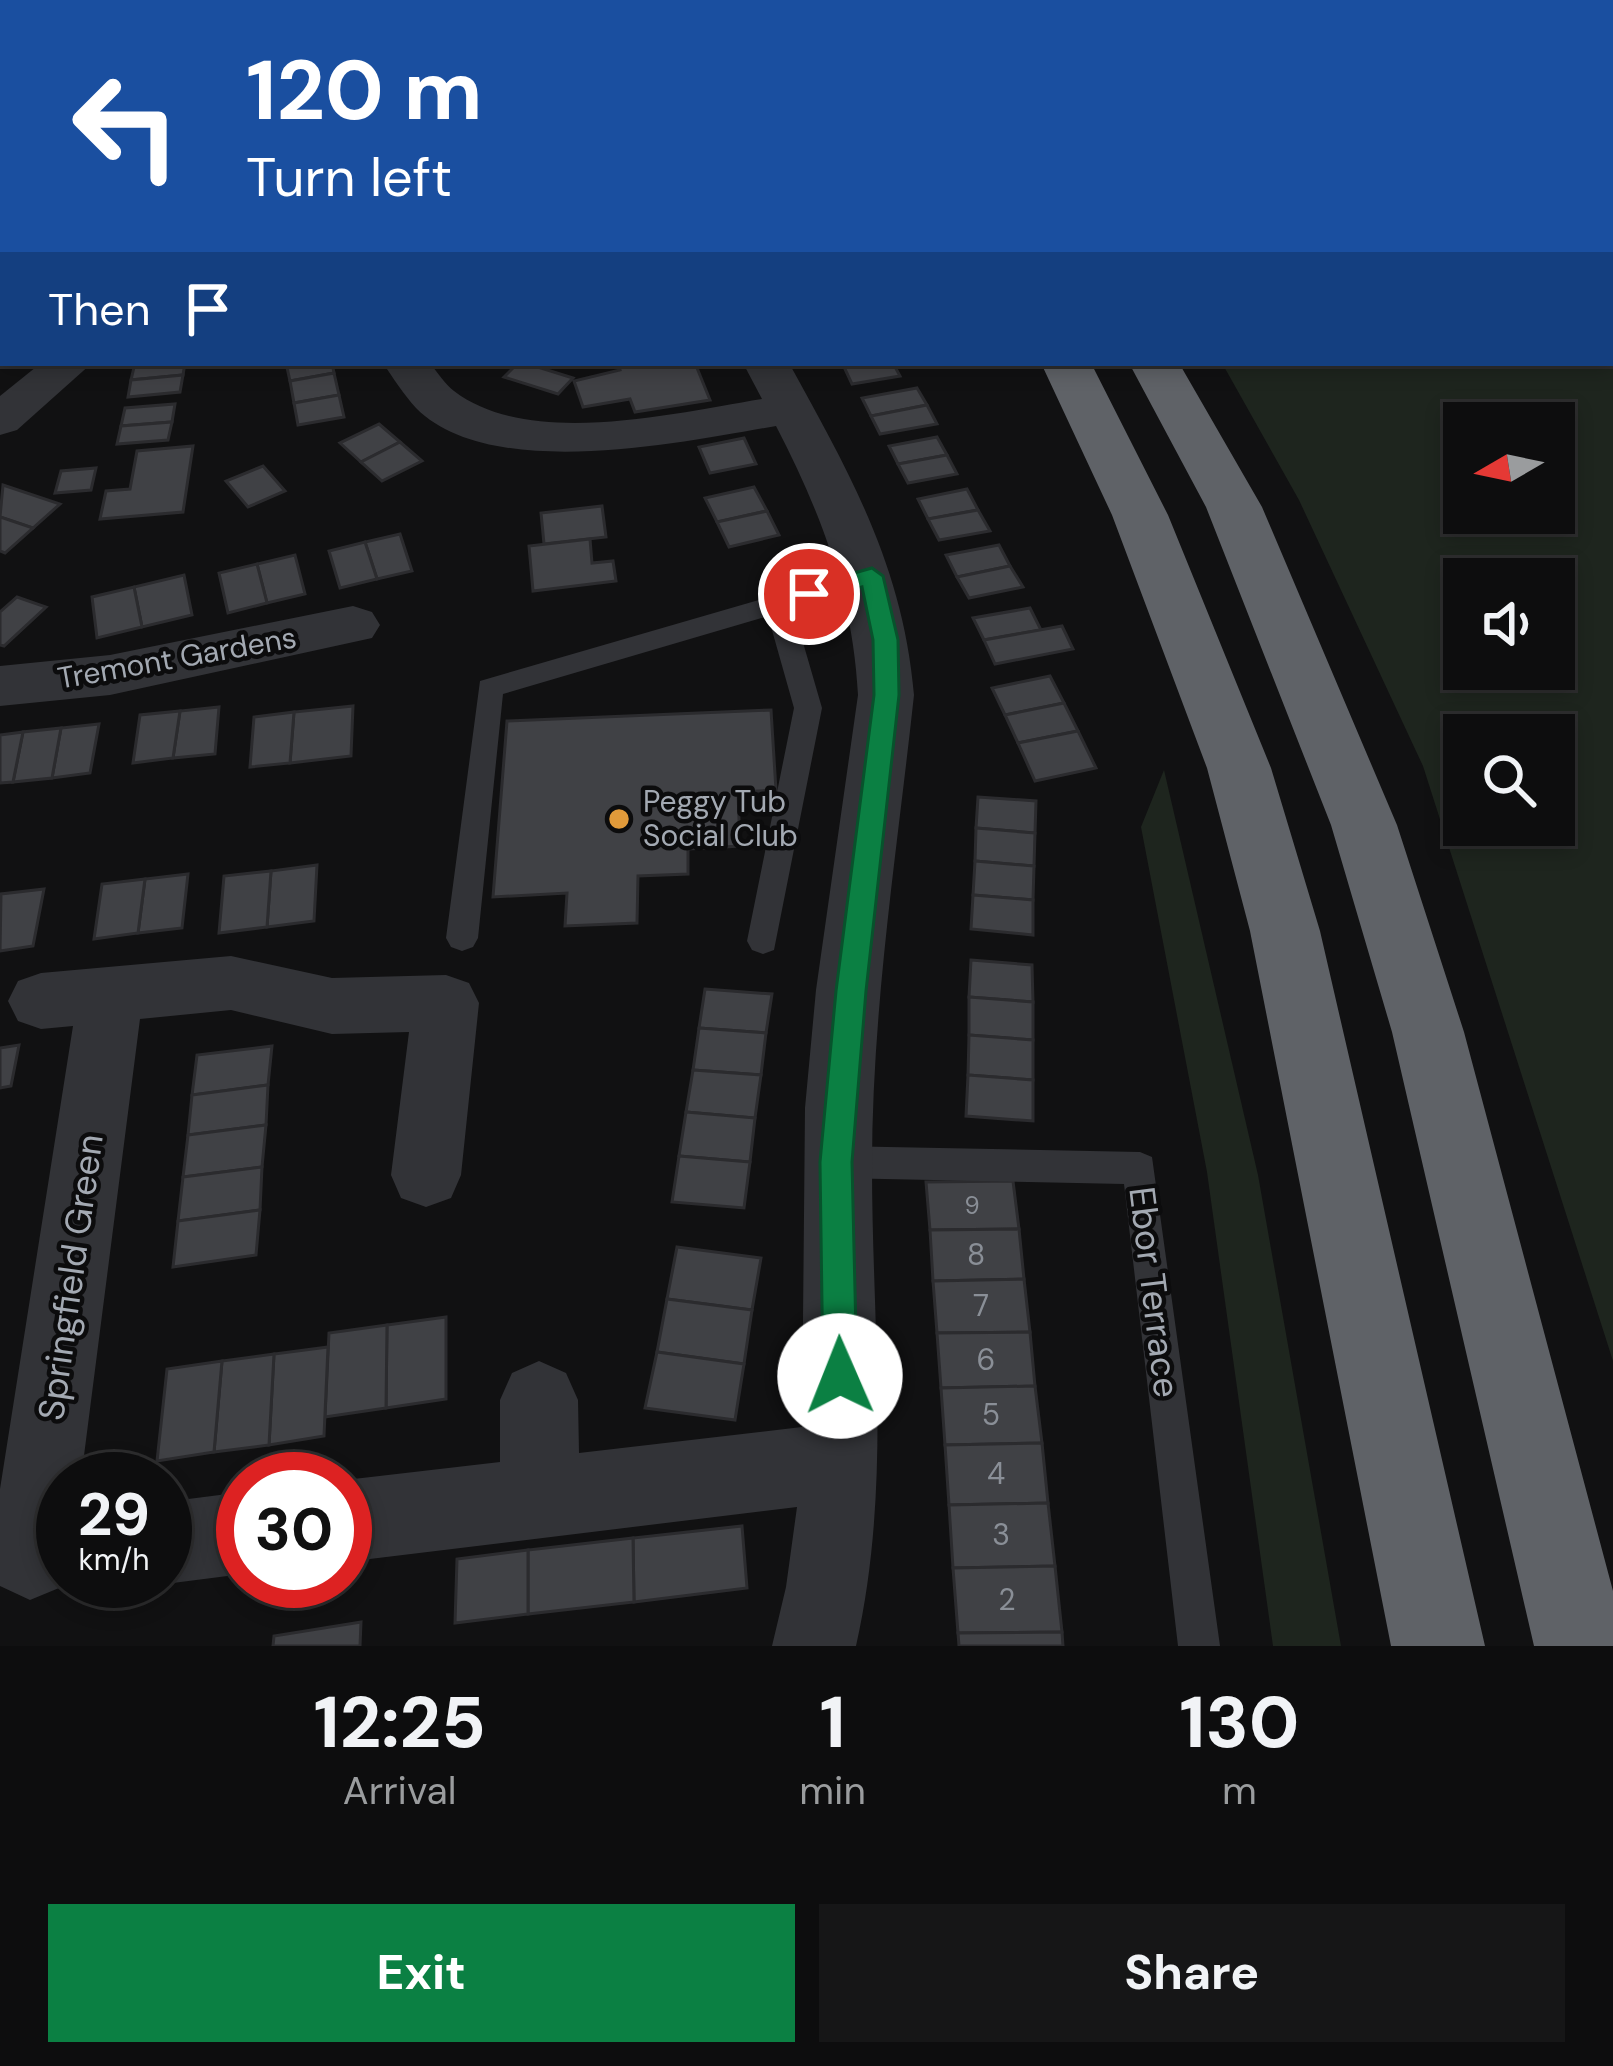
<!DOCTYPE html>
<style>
:root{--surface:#0d0d0e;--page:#161617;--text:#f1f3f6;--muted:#9a9c9e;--line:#2d2d2e;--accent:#0b8043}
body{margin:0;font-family:"DM Sans",sans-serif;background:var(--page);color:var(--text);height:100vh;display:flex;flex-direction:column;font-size:45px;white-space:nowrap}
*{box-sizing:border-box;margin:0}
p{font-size:39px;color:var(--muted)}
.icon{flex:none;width:66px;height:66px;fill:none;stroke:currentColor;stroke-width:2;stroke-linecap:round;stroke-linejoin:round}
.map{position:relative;height:1646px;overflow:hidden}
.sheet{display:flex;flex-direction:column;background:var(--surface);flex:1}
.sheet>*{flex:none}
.top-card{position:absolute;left:0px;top:0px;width:1614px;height:366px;box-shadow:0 6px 18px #0003,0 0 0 3px var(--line);background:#1a4fa0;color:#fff;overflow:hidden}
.needle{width:78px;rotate:261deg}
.controls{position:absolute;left:1443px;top:402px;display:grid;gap:24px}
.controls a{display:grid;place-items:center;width:132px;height:132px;border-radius:0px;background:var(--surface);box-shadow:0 6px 18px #0003,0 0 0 3px var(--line);font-size:60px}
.speed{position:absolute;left:36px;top:1452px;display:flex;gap:24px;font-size:60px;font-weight:700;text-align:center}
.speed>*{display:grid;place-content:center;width:156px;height:156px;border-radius:50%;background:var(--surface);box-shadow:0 6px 18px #0003,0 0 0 3px var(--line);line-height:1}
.speed small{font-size:30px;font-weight:400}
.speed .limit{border:18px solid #d22;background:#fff;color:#111}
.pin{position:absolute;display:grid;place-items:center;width:102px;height:102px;color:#fff;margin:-51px;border:6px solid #fff;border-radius:50%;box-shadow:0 3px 12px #0007}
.me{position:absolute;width:132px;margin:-66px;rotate:359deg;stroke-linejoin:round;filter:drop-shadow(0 0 9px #0008)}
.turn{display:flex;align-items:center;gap:42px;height:252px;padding:0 48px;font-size:54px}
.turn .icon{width:156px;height:156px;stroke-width:2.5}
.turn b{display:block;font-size:84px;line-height:102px}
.then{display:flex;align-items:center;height:114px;padding:0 48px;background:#0003;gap:24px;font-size:45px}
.eta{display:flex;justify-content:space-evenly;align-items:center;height:204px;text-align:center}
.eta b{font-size:72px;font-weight:700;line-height:84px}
.action{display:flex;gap:24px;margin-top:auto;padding:24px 48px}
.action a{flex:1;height:138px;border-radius:0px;background:var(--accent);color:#fff;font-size:48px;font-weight:700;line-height:138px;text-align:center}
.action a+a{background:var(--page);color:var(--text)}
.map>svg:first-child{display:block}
</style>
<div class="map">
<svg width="1613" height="1646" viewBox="0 0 1613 1646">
<rect width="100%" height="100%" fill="#111112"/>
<g fill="#1e251e" fill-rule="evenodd">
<path d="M1611,229h2v1132l-190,-595 -124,-266 -77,-137h389zM1464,423h90v90h-90zM1464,579h90v90h-90zM1464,735h90v90h-90z"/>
<polygon points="1164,770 1258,1175 1341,1646 1273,1646 1207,1172 1141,827"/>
</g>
<g fill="#404145" stroke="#2b2b2e" stroke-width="3">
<polygon points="135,363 185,363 183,375 131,380"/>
<polygon points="286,363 332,363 334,373 290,381"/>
<polygon points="518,363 525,363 573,378 558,394 504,377"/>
<polygon points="618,363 695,363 710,400 635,412 630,399 583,407 574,381 620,370"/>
<polygon points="866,363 893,363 900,376 852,384 844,367"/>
<polygon points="334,373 339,395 294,403 290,381"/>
<polygon points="183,375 180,392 128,397 131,380"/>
<polygon points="917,388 927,405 871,416 862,398"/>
<polygon points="339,395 344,417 298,425 294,403"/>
<polygon points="175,404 172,422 121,426 125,408"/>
<polygon points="927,405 937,424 880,434 871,416"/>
<polygon points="172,422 168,440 117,444 121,426"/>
<polygon points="379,424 400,442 361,462 340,443"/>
<polygon points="937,437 947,455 898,464 889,446"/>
<polygon points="744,438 756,464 710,473 699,447"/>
<polygon points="400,442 422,461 382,481 361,462"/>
<polygon points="193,446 183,512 100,519 106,491 130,489 137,451"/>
<polygon points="947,455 957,474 908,483 898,464"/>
<polygon points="263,466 285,491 248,507 226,481"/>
<polygon points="96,468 91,490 55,493 61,471"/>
<polygon points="3,485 60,504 33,528 0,517"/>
<polygon points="754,487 767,511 717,522 705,498"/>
<polygon points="967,489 978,510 928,519 918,499"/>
<polygon points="602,506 606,537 544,544 541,513"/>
<polygon points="978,510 990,531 939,540 928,519"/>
<polygon points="767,511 779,535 729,547 717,522"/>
<polygon points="0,517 33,528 5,553 0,551"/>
<polygon points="400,534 412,571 377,579 365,542"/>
<polygon points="590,539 592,563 613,561 616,581 533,591 529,546"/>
<polygon points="365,542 377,579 340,588 329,551"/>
<polygon points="999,545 1010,566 957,577 946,555"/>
<polygon points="295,555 305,594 267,603 257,564"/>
<polygon points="257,564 267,603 228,613 219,573"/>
<polygon points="1010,566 1023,587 969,598 957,577"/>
<polygon points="184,575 192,615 142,627 134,587"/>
<polygon points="134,587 142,627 97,638 92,597"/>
<polygon points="17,597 46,607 4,646 0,645 0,612"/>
<polygon points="1030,608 1041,630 984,640 973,618"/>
<polygon points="1062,626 1073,649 995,664 984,640"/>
<polygon points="1050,676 1064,703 1005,715 992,688"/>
<polygon points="1064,703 1078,731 1018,743 1005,715"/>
<polygon points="353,706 351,756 290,763 294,712"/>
<polygon points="219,707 215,754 173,758 180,711"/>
<polygon points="771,710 776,790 738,792 740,846 688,849 688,874 638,876 637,923 565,926 567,893 493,897 507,721"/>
<polygon points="180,711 173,758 133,763 140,715"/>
<polygon points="294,712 290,763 250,767 254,717"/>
<polygon points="99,724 90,773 52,778 61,728"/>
<polygon points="61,728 52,778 13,782 23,732"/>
<polygon points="1078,731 1096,768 1035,781 1018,743"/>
<polygon points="23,732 13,782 0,783 0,735"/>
<polygon points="978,797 1036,801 1035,833 976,828"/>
<polygon points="976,828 1035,833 1034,866 975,861"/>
<polygon points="975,861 1034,866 1033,900 973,895"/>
<polygon points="317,865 314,921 267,927 271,871"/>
<polygon points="271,871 267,927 219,933 224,876"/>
<polygon points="188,874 182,928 138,933 145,879"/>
<polygon points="145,879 138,933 94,939 102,884"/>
<polygon points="44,889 33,946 0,951 1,894"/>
<polygon points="973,895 1033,900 1033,935 971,929"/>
<polygon points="971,960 1032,965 1033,1002 969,997"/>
<polygon points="705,989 772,994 766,1033 699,1028"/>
<polygon points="969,997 1033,1002 1033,1040 969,1035"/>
<polygon points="699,1028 766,1033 761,1075 693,1070"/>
<polygon points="969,1035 1033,1040 1033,1080 968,1075"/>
<polygon points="19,1045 11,1086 0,1088 0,1048"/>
<polygon points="272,1046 268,1085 192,1095 197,1055"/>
<polygon points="693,1070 761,1075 755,1118 686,1112"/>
<polygon points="968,1075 1033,1080 1033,1121 966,1116"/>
<polygon points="268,1085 266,1125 188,1135 192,1095"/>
<polygon points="686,1112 755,1118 750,1162 679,1156"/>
<polygon points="266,1125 262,1167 183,1177 188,1135"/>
<polygon points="679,1156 750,1162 744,1208 672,1202"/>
<polygon points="262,1167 260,1210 178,1221 183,1177"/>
<polygon points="1013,1181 1019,1229 930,1230 926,1182"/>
<polygon points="260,1210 256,1255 173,1267 178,1221"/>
<polygon points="1019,1229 1024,1279 933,1281 930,1230"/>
<polygon points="677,1247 761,1258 752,1310 667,1299"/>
<polygon points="1024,1279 1030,1332 937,1333 933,1281"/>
<polygon points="667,1299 752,1310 744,1364 657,1352"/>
<polygon points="446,1317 446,1399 386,1408 387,1325"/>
<polygon points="387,1325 386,1408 325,1417 329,1333"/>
<polygon points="1030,1332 1035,1386 941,1388 937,1333"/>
<polygon points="328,1347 324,1436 269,1445 274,1354"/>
<polygon points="657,1352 744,1364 735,1420 645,1408"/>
<polygon points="274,1354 269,1445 214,1452 222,1361"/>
<polygon points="222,1361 214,1452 157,1461 167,1369"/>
<polygon points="1035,1386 1042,1443 945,1445 941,1388"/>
<polygon points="1042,1443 1048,1503 949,1505 945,1445"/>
<polygon points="1048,1503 1055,1566 953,1568 949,1505"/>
<polygon points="742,1526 747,1588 634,1602 633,1538"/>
<polygon points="633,1538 634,1602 528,1614 528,1550"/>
<polygon points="528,1550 528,1614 455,1623 457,1559"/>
<polygon points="1055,1566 1062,1632 958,1633 953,1568"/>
<polygon points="361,1622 360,1646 273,1646 274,1636"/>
<polygon points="1062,1632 1063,1646 959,1646 958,1633"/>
</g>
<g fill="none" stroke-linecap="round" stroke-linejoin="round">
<g fill="#323337" fill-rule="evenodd">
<polygon points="872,567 885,576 881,582 793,608 822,708 774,950 763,954 752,950 747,941 794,708 768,616 503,694 478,938 473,947 462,951 451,947 446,938 480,681"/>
<polygon points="836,1146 1140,1152 1152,1157 1220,1646 1178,1646 1124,1184 836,1178 824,1173 818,1162 824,1151"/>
</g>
<g fill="#323337" fill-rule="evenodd">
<polygon points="284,0 320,0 283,3"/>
<polygon points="641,0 684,0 687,3 640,3"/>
<rect x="1099" y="0" width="36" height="3"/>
<rect x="0" y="196" width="3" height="24"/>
<polygon points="41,363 92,363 17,430 0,435 0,396"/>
<path d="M383,363h47c7,9 15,21 24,28 76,58 220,22 308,8l-19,-36h46c61,111 114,203 125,332 -17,157 -42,313 -42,471 0,163 20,320 -16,480h-84l14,-59 11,-80 -452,55v-82l155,-18v-62l12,-27 27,-12 27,12 12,27 1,53 223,-26 3,-319 11,-118 42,-295c-5,-99 -37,-182 -82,-269 -93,16 -286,57 -360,-18 -12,-13 -23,-30 -33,-45z"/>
<polygon points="353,606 372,612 380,625 372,638 110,695 0,706 0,666 110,655"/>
<polygon points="231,956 332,978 446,975 469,983 479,1003 461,1175 451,1198 426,1207 401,1198 391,1175 409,1032 332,1034 231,1010 140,1019 81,1479 63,1479 63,1579 59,1588 30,1600 0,1586 0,1489 73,1026 41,1029 18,1021 8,1001 18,981 41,973"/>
<polygon points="243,1492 243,1574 165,1584 158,1581 165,1581 165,1502"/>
</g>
<g fill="#323337" fill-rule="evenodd">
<rect x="0" y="43" width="3" height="24"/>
<rect x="1611" y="186" width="2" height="28"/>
</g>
<g fill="#5f6267" fill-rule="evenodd">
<polygon points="888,0 926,0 928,3 890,3"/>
<polygon points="962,0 1000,0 1001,3 963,3"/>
<polygon points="1041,363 1091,363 1168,515 1271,768 1320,931 1485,1646 1391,1646 1250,931 1207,768 1112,515"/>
<polygon points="1129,363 1179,363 1262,507 1397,825 1464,1032 1613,1591 1613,1646 1534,1646 1392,1032 1331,825 1206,507"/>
</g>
</g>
<polygon fill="#0b8043" stroke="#07532c" stroke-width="3" points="872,568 883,576 898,640 899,695 866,991 852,1162 857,1376 852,1388 840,1393 828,1388 823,1376 820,1162 836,991 874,695 873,640 862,587 809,602 797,594 801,588"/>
<circle fill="#e19a3a" stroke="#0c0c0d" stroke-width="4.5" cx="619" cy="819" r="12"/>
<g text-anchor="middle" stroke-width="9" stroke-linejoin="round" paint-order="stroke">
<g font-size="24" fill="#8a8f97">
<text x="972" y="1214">9</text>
</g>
<g font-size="30" fill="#a3a9b2" stroke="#0c0c0d">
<text transform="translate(177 658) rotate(-10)" y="10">Tremont Gardens</text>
</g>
<g font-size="30" fill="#a3a9b2" stroke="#0c0c0d" text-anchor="start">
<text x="643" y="812">Peggy Tub<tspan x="643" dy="34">Social Club</tspan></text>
</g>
<g font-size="30" fill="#8a8f97">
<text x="976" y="1265">8</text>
<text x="981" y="1316">7</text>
<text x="986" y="1370">6</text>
<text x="991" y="1425">5</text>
<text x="996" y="1484">4</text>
<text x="1001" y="1545">3</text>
<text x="1007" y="1610">2</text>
</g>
<g font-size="36" fill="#a3a9b2" stroke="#0c0c0d">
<text transform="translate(70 1277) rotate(-82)" y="13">Springfield Green</text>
<text transform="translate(1155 1292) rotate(83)" y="13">Ebor Terrace</text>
</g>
</g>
</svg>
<div class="controls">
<a><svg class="needle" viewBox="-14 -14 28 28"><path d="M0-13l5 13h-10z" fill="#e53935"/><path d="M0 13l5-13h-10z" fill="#9a9c9e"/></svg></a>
<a><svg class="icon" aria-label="sound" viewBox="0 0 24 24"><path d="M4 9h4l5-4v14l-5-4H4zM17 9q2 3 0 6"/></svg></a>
<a><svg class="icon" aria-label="search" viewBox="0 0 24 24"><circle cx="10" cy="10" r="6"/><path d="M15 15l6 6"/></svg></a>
</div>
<div class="speed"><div>29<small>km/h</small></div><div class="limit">30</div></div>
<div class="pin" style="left:809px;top:594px;background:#d93025"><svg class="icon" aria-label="arrive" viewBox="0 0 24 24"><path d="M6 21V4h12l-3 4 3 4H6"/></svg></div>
<svg class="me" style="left:840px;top:1376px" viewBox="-20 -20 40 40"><circle r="19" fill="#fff"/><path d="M0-13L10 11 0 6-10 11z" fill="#0b8043"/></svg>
<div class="top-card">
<div class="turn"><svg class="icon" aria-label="left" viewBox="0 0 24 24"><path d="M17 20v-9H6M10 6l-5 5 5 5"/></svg><div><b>120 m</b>Turn left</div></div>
<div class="then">Then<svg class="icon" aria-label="arrive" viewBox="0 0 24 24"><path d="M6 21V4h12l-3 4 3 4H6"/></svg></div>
</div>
</div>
<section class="sheet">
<div class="eta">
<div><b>12:25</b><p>Arrival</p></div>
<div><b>1</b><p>min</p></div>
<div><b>130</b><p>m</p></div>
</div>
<div class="action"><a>Exit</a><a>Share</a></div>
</section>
